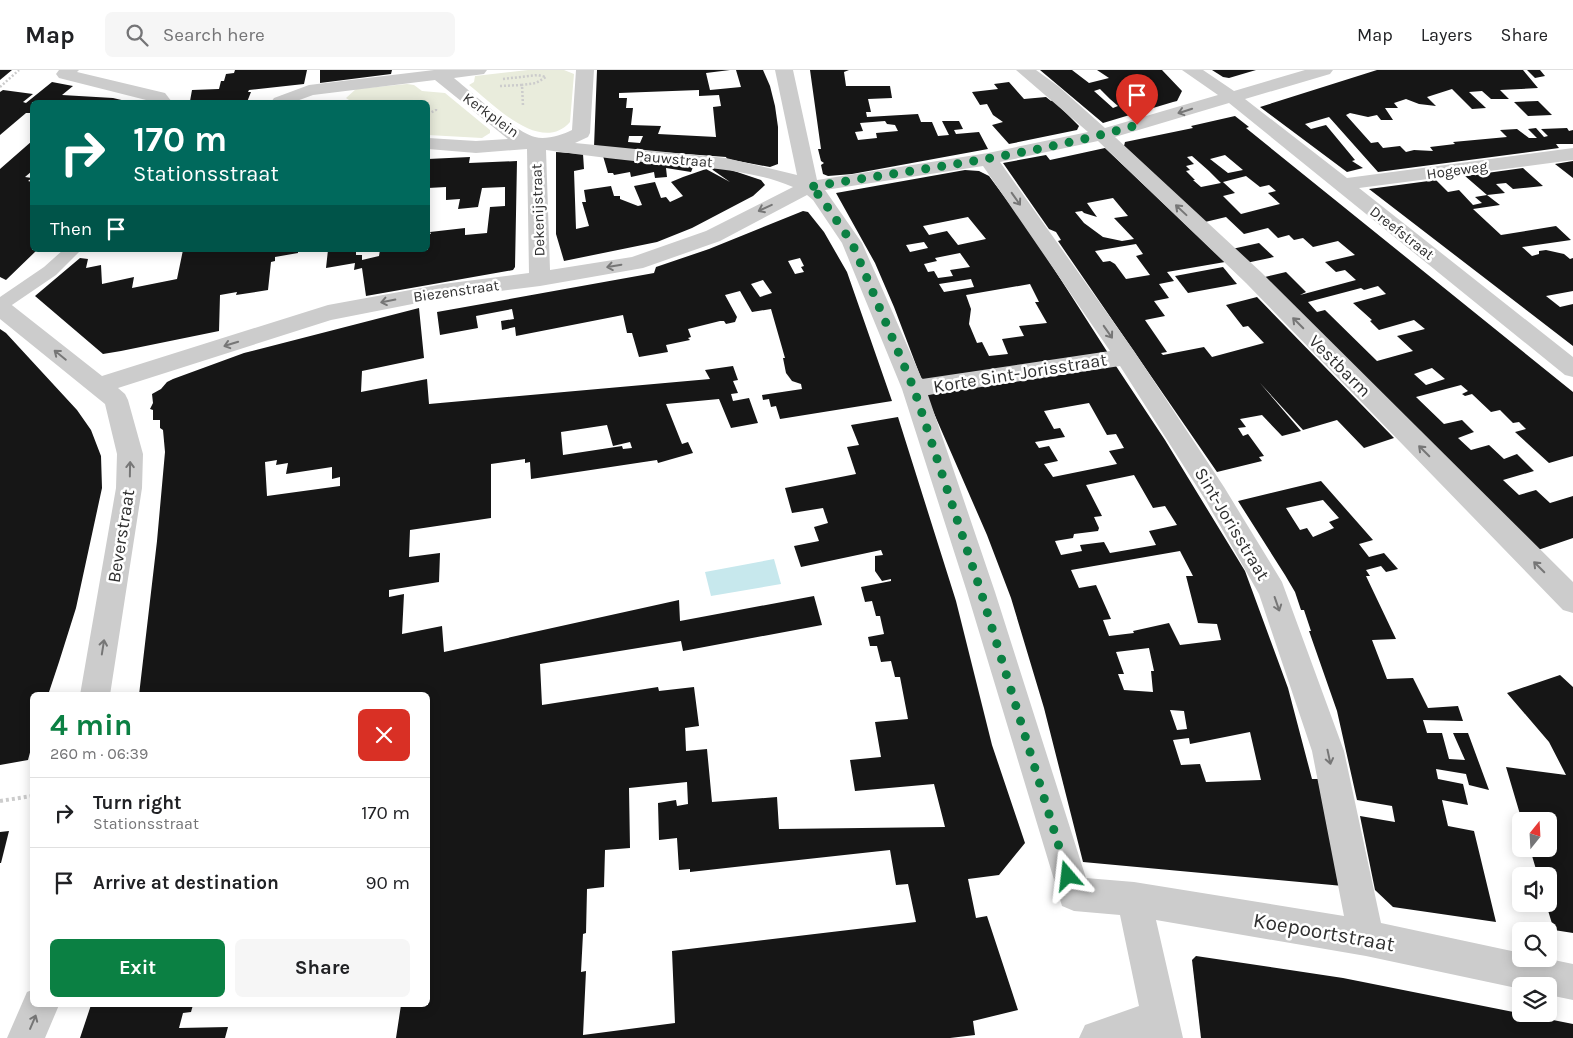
<!DOCTYPE html>
<meta charset="utf-8">
<style>
:root{--surface:#fff;--page:#f6f6f6;--text:#202124;--muted:#757577;--line:#e0e0e0;--accent:#0b8043}
body{margin:0;font-family:Karla,sans-serif;background:var(--page);color:var(--text);height:100vh;display:flex;flex-direction:column;font-size:19px;white-space:nowrap}
*{box-sizing:border-box;margin:0}
p{font-size:16px;color:var(--muted)}
.icon{flex:none;width:28px;height:28px;fill:none;stroke:currentColor;stroke-width:2;stroke-linecap:round;stroke-linejoin:round}
.map{position:relative;flex:1;overflow:hidden}
.drawer{position:absolute;left:30px;top:622px;width:400px;height:315px;display:flex;flex-direction:column;background:var(--surface);border-radius:8px;box-shadow:0 2px 12px #0003}
.drawer>*{flex:none}
.guide{position:absolute;left:30px;top:30px;width:400px;height:152px;border-radius:8px;box-shadow:0 2px 12px #0003;background:#00695c;color:#fff;overflow:hidden}
.needle{width:32px;rotate:18deg}
.buttons{position:absolute;left:1512px;top:742px;display:grid;gap:10px}
.buttons a{display:grid;place-items:center;width:45px;height:45px;border-radius:8px;background:var(--surface);box-shadow:0 2px 12px #0003;font-size:25px}
.pin{position:absolute;display:grid;place-items:center;width:42px;height:42px;color:#fff;margin:-51px -21px;border-radius:50% 50% 50% 0;rotate:-45deg;box-shadow:0 0 5px #0007}
.pin .icon{rotate:45deg}
.me{position:absolute;width:55px;margin:-28px;rotate:343deg;stroke-linejoin:round;filter:drop-shadow(0 0 4px #0008)}
.turn{display:flex;align-items:center;gap:18px;height:105px;padding:0 20px;font-size:22px}
.turn .icon{width:65px;height:65px;stroke-width:2.5}
.turn b{display:block;font-size:35px;line-height:42px}
.then{display:flex;align-items:center;height:48px;padding:0 20px;background:#0003;gap:10px;font-size:19px}
.round{display:grid;place-items:center;flex:none;width:52px;height:52px;border-radius:8px;background:var(--page)}
.head{display:flex;align-items:center;justify-content:space-between;height:85px;padding:0 20px}
h1{font-size:30px;font-weight:700;line-height:38px;color:var(--accent)}
.primary-button{display:flex;gap:10px;margin-top:auto;padding:10px 20px}
.primary-button a{flex:1;height:58px;border-radius:8px;background:var(--accent);color:#fff;font-size:20px;font-weight:700;line-height:58px;text-align:center}
.primary-button a+a{background:var(--page);color:var(--text)}
ul{padding:0;list-style:none}
li{display:flex;align-items:center;gap:15px;height:70px;padding:0 20px;border-top:1px solid var(--line)}
li div{flex:1}
li b{display:block;font-size:19px}
li em{font-style:normal}
header{display:flex;align-items:center;gap:30px;box-sizing:border-box;height:70px;padding:0 25px;background:var(--surface);border-bottom:1px solid var(--line)}
header strong{font-size:24px}
nav{display:flex;gap:28px;margin-inline-start:auto;font-size:18px}
.search{width:350px;height:45px;background:var(--page);display:flex;align-items:center;gap:12px;box-sizing:border-box;padding:0 18px;border-radius:8px;color:var(--muted);font-size:19px}
.map>svg:first-child{display:block}
</style>
<header>
<strong>Map</strong>
<div class="search"><svg class="icon" aria-label="search" viewBox="0 0 24 24"><circle cx="10" cy="10" r="6"/><path d="M15 15l6 6"/></svg>Search here</div>
<nav><a>Map</a><a>Layers</a><a>Share</a></nav>
</header>
<div class="map">
<svg width="1573" height="968" viewBox="0 0 1573 968">
<rect width="100%" height="100%" fill="#fff"/>
<g fill="#e9ecdc">
<path d="M528,0h36l10,4 -4,48c-29,33 -77,-18 -101,-37l5,-3 1,-6z"/>
<polygon points="407,14 414,15 422,21 445,23 490,60 490,63 482,68 428,65 428,32 352,32 346,28 356,19"/>
</g>
<polygon fill="#c7e8ed" points="774,489 781,514 711,526 705,502"/>
<g fill="#161616" fill-rule="evenodd">
<polygon points="0,0 12,0 0,10"/>
<polygon points="235,0 307,0 304,14 249,20 248,22 251,22 247,32 190,31 192,20 219,19 221,11 224,11 226,4 234,3"/>
<polygon points="320,0 392,0 391,4 320,13"/>
<path d="M597,0h133l-24,3 4,17 31,-3 -5,-17h27l7,16 5,20 3,21v37l-8,3 -43,-8 -1,-2 -132,-10zM699,20v6l20,-1 2,11 -8,1 3,30 -58,-3 3,-8 -30,-1 2,-17h-7l1,-10h-8v-5zM629,66h14l-3,7 -12,-1z"/>
<path d="M810,0h39l-5,2 2,14h44l2,12 -24,1 3,13h-5l1,5 51,-3 3,8h11l6,14 11,-1 -7,-14h17l4,8 -9,1 2,4 23,-2 9,17 -136,25 -24,2 -5,-2 -2,-9 3,-2 -3,-2 -3,-12h3zM885,51l2,3 8,1 3,6 -22,2 1,5 -19,2 -3,-8 8,-1 -3,-8z"/>
<path d="M1040,0h32l17,13 20,-5 -12,-8h65l20,21 -5,10 -4,1 -70,21zM1100,19l10,10 8,7 -5,2 -19,-17z"/>
<polygon points="1212,0 1256,0 1229,8 1223,7"/>
<polygon points="1377,0 1523,0 1538,18 1500,20 1509,29 1491,29 1482,21 1469,22 1486,38 1472,39 1452,19 1427,27 1436,36 1419,34 1406,29 1394,33 1398,38 1385,38 1393,50 1381,50 1377,45 1368,47 1350,43 1346,45 1371,73 1378,72 1383,78 1400,76 1406,82 1414,80 1433,81 1430,77 1455,74 1453,72 1507,67 1500,60 1517,59 1529,68 1537,68 1528,59 1536,58 1544,67 1548,66 1541,59 1567,58 1569,61 1573,60 1573,74 1556,74 1559,78 1378,102 1329,47 1305,54 1311,59 1326,55 1355,90 1352,91 1363,98 1347,102 1260,37"/>
<polygon points="1527,0 1540,0 1545,6 1535,8"/>
<polygon points="52,12 73,16 62,25 113,28 130,32 32,32 32,43 26,43 0,65 0,22 3,20 33,24 23,32 26,33"/>
<polygon points="1009,12 1024,29 1046,27 1051,31 1053,30 1079,56 1077,60 1009,74 992,55 1003,52 993,45 987,34 980,35 972,22 998,19 994,14"/>
<polygon points="1538,31 1552,45 1528,46 1514,32"/>
<path d="M1235,46l14,11 -3,1 327,264v64l-24,7 -34,-31 11,-3 -7,-7 -6,1 -13,-13 -9,2 -19,-18 -7,2 -3,-2 6,-3 -7,-6 -45,12 28,27 18,-4 12,12 -16,6 13,12 18,-5 15,14 13,-5 17,17 -31,9 16,15 17,-5 14,13 23,-7v42l-38,13 -274,-273 25,-6 20,20 -6,3 56,-15 -11,-10 -9,2 -11,-10 30,-7 -17,-14 -25,6 -10,-9 -9,2 -5,-5 -11,3 -10,-10 -24,6 -18,-17 -21,5 -81,-76 1,-4 68,-14 -2,-2zM1225,85l18,15 -15,3 -18,-14zM1192,86l17,15 12,12 -20,4 -8,-7h2l-9,-9 4,-1 -4,-4 8,-2 -7,-7zM1246,106l14,11 9,-2 7,6 -8,2 12,11 -39,10 -18,-18 12,-3 -12,-11zM1378,216l8,8 -33,9 19,17 -2,1 9,9 35,-10 11,9 -28,7 16,15 -36,10 -52,-51 -8,2 -9,-10 53,-14 3,2zM1432,298l13,11 -19,6 -12,-11z"/>
<polygon points="32,71 32,101 25,107 32,108 28,111 32,112 32,180 37,180 6,210 0,207 0,99"/>
<path d="M1105,78l120,114 -58,10 7,9 -15,3 10,14 -15,3 11,15 -20,4 22,32 -6,1 2,2 41,-8 8,10 52,-14 -16,-17 -5,1 -17,-22 31,-8 137,141 -30,10 -27,-28 -34,10 -43,-47 41,48 -19,5 -20,-21 -22,4 6,8 -8,1 5,8 5,-2 16,22 -5,1 3,4 -45,11 -159,-231 3,-1 -5,-8 -7,-3 -46,-66 43,-8 4,5zM1113,128l15,18 -14,2 20,21 -12,2 -19,-4 -19,-14 -9,-11 7,-1 2,2 13,4 -10,-14zM1136,174l7,10 -7,2 14,19 -24,4 -11,-15 -5,-3 -7,1 -8,-11z"/>
<polygon points="556,82 583,84 584,99 574,101 576,159 589,156 582,132 586,132 584,120 611,116 614,126 620,126 620,129 638,136 642,135 634,116 655,112 661,128 666,127 670,132 683,126 671,112 683,107 706,99 730,112 710,98 719,96 761,110 765,115 753,126 692,158 657,172 564,191 556,164"/>
<polygon points="603,86 694,95 691,102 666,98 667,107 655,108 654,102 631,107 630,102 614,105 613,103 608,103"/>
<polygon points="470,87 469,93 517,91 515,197 513,200 366,226 362,198 354,200 355,193 326,198 328,180 356,180 356,185 362,185 362,190 379,186 380,180 428,180 428,164 431,164 430,162 465,158 465,165 487,163 490,137 505,136 505,117 482,118 478,137 458,139 460,129 446,130 446,117 428,118 428,89"/>
<polygon points="1573,91 1573,108 1555,94"/>
<polygon points="1523,98 1543,116 1513,119 1506,113 1496,114 1505,123 1487,125 1465,106"/>
<path d="M965,100l14,1 10,5 40,54 79,123 -181,28 -6,-3 -27,-71 -19,-44 -39,-70zM968,147l18,22 -28,6 -11,-14 -18,4 -6,-9zM924,172l4,6 -18,4 -4,-7zM960,183l10,14 -20,3 3,6 -15,2 -4,-7 -6,1 -4,-8 13,-3 -2,-3zM971,209l3,8 -30,5 -5,-8zM1030,214l9,18h-4l12,21 -28,3 5,10 -22,3 6,15 -19,2 -7,-14 -5,1 -8,-19 2,-15 -5,-14z"/>
<polygon points="1436,110 1448,122 1459,120 1473,135 1482,133 1475,127 1487,125 1500,135 1473,139 1501,165 1556,156 1571,170 1522,177 1532,186 1539,184 1539,181 1546,180 1564,184 1570,189 1573,188 1573,221 1546,226 1560,237 1573,234 1573,276 1369,119"/>
<path d="M803,141l5,1 16,20 23,40 45,129 -112,18 -4,-13 -5,1 -2,-8 -6,1 -1,-5 40,-6 -1,-5 -9,-3 -6,-8 -3,-15h2l-14,-49 -19,3 -12,-21 -15,4 12,22 -2,5 -9,2 -2,-3h-4l-32,8 3,8 -3,1 2,2 -24,5 2,7 -29,5 -7,-24h-5l-4,-18 -107,21 -1,-9 -13,3 -1,-9 13,-2 -2,-10 -36,7 2,12 -38,7 -3,-23 217,-39 2,-6 53,-18zM800,188l4,8 -3,1 3,5 -9,2 -7,-13zM763,210l9,13 -12,4 -9,-13z"/>
<polygon points="1259,173 1274,187 1246,193 1232,179"/>
<polygon points="183,180 298,180 298,183 275,187 275,191 271,192 268,220 236,225 237,222 220,225 219,261 121,281 103,284 35,226 80,188 88,189 86,198 101,195 102,214 134,207 132,218 177,209"/>
<polygon points="1223,197 1237,214 1188,223 1175,206"/>
<path d="M419,238l5,50 -62,13 -1,21 66,-13 2,25 281,-25 -5,-9 28,-4 5,14 -5,1 5,12 -7,1 2,7 16,-3 9,25 -27,5 -12,-29 -53,5 16,40 6,-2 5,11 -35,10 -1,-3 -126,19 -1,-17 -5,1v-4l-34,5v54l-81,12 -1,27 31,-4 -1,29 -50,8v7l15,-3 -2,40 40,-8 2,26 235,-52 1,21 134,-25 8,29 -139,26 -2,-10 -141,23 2,41 116,-18 1,4 35,-4 5,39 -14,2 1,23 21,-2 5,53 65,-5 2,32 166,-2 -11,-43 -79,7 -5,-31 31,-3 -6,-35 33,-3 -8,-42h-5l-4,-16 -10,1 -4,-16h-7l-2,-9 16,-3 -4,-18h-4l-4,-15 -7,1 -4,-15 30,-6v-2l-9,2 -7,-10v-15l8,-1 -2,-5 -80,17 -7,-21 25,-5 -5,-14 14,-4 -5,-15 -31,5 -7,-25 71,-14 -9,-27 12,-2 -8,-20 47,-8 58,184 36,144 33,98 -26,32 -31,4 8,39 11,-2 31,94 -45,11 2,14 -25,3h-554l5,-33h27v-220l1,-19 -1,1v-72h-289l18,-154 8,-89 -2,-22 -3,-2v-8h-7v-10l-3,-1 3,-6 -1,-9 9,-5 6,-7 6,-3 71,-26zM607,355l6,21 17,-4 2,6 -9,1 -1,-3 -59,9 -2,-23zM277,390l-1,5 12,-2 -2,11 46,-7v12l8,-2v9l-73,10 -2,-34zM687,712l1,22 -11,2 -1,-6 -18,3 1,37 18,-2 2,32 11,-1v3l200,-22 6,35 12,-1 8,38 -244,29 3,72 -92,12 3,-64 -5,1 2,-38 3,-1 1,-44 17,-2 1,-37 25,-2 -1,-60z"/>
<polygon points="0,259 6,263 77,340 91,360 101,386 102,418 76,538 59,592 48,625 32,625 32,675 28,690 0,695"/>
<path d="M1114,293l51,77 80,131 43,117 24,91h6l25,107 -260,-24 -39,-154 -33,-110 -24,-63 -61,-140zM1089,333l18,32 9,-1 8,14 -15,3 8,13 -64,13 -9,-13 14,-3 -9,-15 -10,2 -4,-6 30,-5 -5,-9 -6,1 -10,-18zM1134,405l19,33 12,-2 12,19 -28,6 7,14 -46,8 -6,-11 -24,3 2,6 -21,4 -6,-14 18,-3 1,-4 24,-3 1,-3 -5,-11 8,-1 -16,-31zM1180,481l13,25h-7l12,47 19,1 4,16 -41,5 -11,-22 -36,8 1,2 -25,3 -6,-16 8,-1 -15,-34 -17,3 -8,-18zM1149,578l5,23h-3l2,21 -29,-2 -6,-16h6l-8,-22zM1170,640l14,1 3,18 -10,1zM1250,662l11,48 -55,2 -6,-18 -19,1 -8,-25 16,-2 1,6z"/>
<path d="M1321,411l52,59 -14,4 10,13 15,-4 14,16 -12,3 -5,-6 -15,4 4,6h-4l30,63 -24,1 15,39 26,-1 15,30 30,-2 5,15 -40,-1 4,13h15l7,26 16,1 -12,-27h15l21,57 -20,-5 -3,-11 -30,-5 2,10 25,5 5,21 -26,-5 6,26 26,5 22,91 -103,-15 -18,-17 -15,-74 35,6 -3,-16 -35,-6 -20,-89 -28,-80h2l-7,-21h-3l-6,-18 -10,-17 -47,-74zM1323,430l16,18 -10,4 5,6 -21,9 -6,-9 -7,2 -14,-22z"/>
<polygon points="1560,605 1573,617 1573,863 1554,860 1546,834 1549,834 1549,806 1538,806 1530,779 1549,779 1549,751 1522,751 1506,697 1566,705 1549,672 1507,623"/>
<polygon points="9,761 1,793 0,793 0,762"/>
<polygon points="1196,886 1343,908 1573,954 1573,968 1201,968 1192,890"/>
<polygon points="91,935 193,935 191,942 183,943 179,958 228,957 225,968 80,968"/>
</g>
<g fill="none" stroke-linecap="round" stroke-linejoin="round">
<g stroke="#ccc" stroke-width="2.5" stroke-dasharray="2 2" stroke-linecap="butt">
<polyline points="503,9 538,5 546,7 536,13 522,15"/>
<polyline points="500,16 522,15 523,36"/>
<polyline points="0,17 19,0"/>
<polyline points="428,44 436,40 436,37"/>
</g>
<polyline stroke="#ccc" stroke-width="4" stroke-dasharray="3 3" stroke-linecap="butt" points="0,731 32,726"/>
<polygon fill="#ccc" fill-rule="evenodd" points="63,180 81,180 56,205 6,239 0,241 0,227 44,197"/>
<g fill="#ccc" fill-rule="evenodd">
<polygon points="59,0 79,0 77,2 165,23 172,32 154,32 59,8 56,4"/>
<path d="M434,0h53l-3,4 -30,4c17,14 61,54 81,59 11,3 27,-2 37,-7l4,-60h18l-4,63 -2,4 -13,6 151,15 71,17 -22,-105h18l24,110 171,-27 100,-21 -72,-62h20l22,16 47,42 113,-33 -36,-25h21l31,21 71,-21h28l-3,4 -85,25 102,79 226,-30v12l-214,28 214,169v20l-8,-2 -336,-272 -114,34 147,136 311,309v31l-10,-3 -317,-327 -148,-142 -98,21 134,189 90,136 58,95 62,169 37,172 140,30v6h28l24,5v36l-24,-5v-9h-28v3l-155,-33 -210,-36 27,118h-104l6,-13 54,-19 -19,-91 -46,-4 -12,-5 -95,-314 -65,-203 -60,-146 -29,-43 -6,-5 -87,46 -77,27 -103,18 -97,12 -112,22 -213,68 7,6 3,6 15,54 -1,34 -32,207h-30l36,-207 1,-34 -12,-50 -105,-85v-19l8,2 94,74 226,-71 115,-21 86,-11 -2,-124 -51,4 -48,-4v-11l48,3 32,-2 -73,-59 -122,15 -19,7h-23l3,-4 35,-13zM546,80c42,6 84,11 126,15 40,3 83,6 121,22l-87,44 -74,26 -82,13zM983,96l127,185 -188,28 -60,-136 -37,-53zM1120,296l86,135 53,93 53,157 32,165 -210,-34 -48,-4 -91,-286 -67,-197z"/>
<polygon points="32,920 32,935 59,935 45,968 7,968 27,922"/>
</g>
</g>
<defs><path id="oneway-shaft" d="M-6 0H5M1.5-3L5.5 0L1.5 3" fill="none" stroke-width="1.6" stroke-linecap="round" stroke-linejoin="round" transform="scale(1.25)"/></defs>
<g stroke="#767676">
<use href="#oneway-shaft" transform="translate(1185 41) rotate(162)"/>
<use href="#oneway-shaft" transform="translate(1016 129) rotate(55)"/>
<use href="#oneway-shaft" transform="translate(765 138) rotate(155)"/>
<use href="#oneway-shaft" transform="translate(1181 140) rotate(-137)"/>
<use href="#oneway-shaft" transform="translate(614 196) rotate(170)"/>
<use href="#oneway-shaft" transform="translate(388 231) rotate(169)"/>
<use href="#oneway-shaft" transform="translate(1298 253) rotate(-135)"/>
<use href="#oneway-shaft" transform="translate(1108 262) rotate(55)"/>
<use href="#oneway-shaft" transform="translate(231 274) rotate(163)"/>
<use href="#oneway-shaft" transform="translate(60 285) rotate(-141)"/>
<use href="#oneway-shaft" transform="translate(1424 381) rotate(-135)"/>
<use href="#oneway-shaft" transform="translate(130 399) rotate(-89)"/>
<use href="#oneway-shaft" transform="translate(1539 497) rotate(-135)"/>
<use href="#oneway-shaft" transform="translate(1277 534) rotate(71)"/>
<use href="#oneway-shaft" transform="translate(103 577) rotate(-81)"/>
<use href="#oneway-shaft" transform="translate(1329 687) rotate(78)"/>
<use href="#oneway-shaft" transform="translate(33 952) rotate(-67)"/>
</g>
<g fill="none" stroke-linecap="round" stroke-linejoin="round">
<path stroke="#0b8043" stroke-width="9" stroke-dasharray="0 16.2" d="M1068,806l-87,-284 -67,-203 -62,-146 -32,-47 -11,-9c110,-18 221,-31 328,-62"/>
</g>
<g text-anchor="middle" stroke-width="5" stroke-linejoin="round" paint-order="stroke">
<g font-size="15" fill="#2f2f2f" stroke="#fff">
<text transform="translate(491 45) rotate(36)" y="5">Kerkplein</text>
<text transform="translate(674 89) rotate(5)" y="5">Pauwstraat</text>
<text transform="translate(1457 100) rotate(-8)" y="5">Hogeweg</text>
<text transform="translate(538 140) rotate(-92)" y="5">Dekenijstraat</text>
<text transform="translate(1402 163) rotate(38)" y="5">Dreefstraat</text>
<text transform="translate(456 221) rotate(-8)" y="5">Biezenstraat</text>
</g>
<g font-size="18" fill="#2f2f2f" stroke="#fff">
<text transform="translate(1340 296) rotate(45)" y="6">Vestbarm</text>
<text transform="translate(1020 303) rotate(-9)" y="6">Korte Sint-Jorisstraat</text>
<text transform="translate(1232 454) rotate(59)" y="6">Sint-Jorisstraat</text>
<text transform="translate(121 466) rotate(-81)" y="6">Beverstraat</text>
</g>
<g font-size="21" fill="#2f2f2f" stroke="#fff">
<text transform="translate(1324 862) rotate(10)" y="7">Koepoortstraat</text>
</g>
</g>
</svg>
<div class="buttons">
<a><svg class="needle" viewBox="-14 -14 28 28"><path d="M0-13l5 13h-10z" fill="#e53935"/><path d="M0 13l5-13h-10z" fill="#757577"/></svg></a>
<a><svg class="icon" aria-label="sound" viewBox="0 0 24 24"><path d="M4 9h4l5-4v14l-5-4H4zM17 9q2 3 0 6"/></svg></a>
<a><svg class="icon" aria-label="search" viewBox="0 0 24 24"><circle cx="10" cy="10" r="6"/><path d="M15 15l6 6"/></svg></a>
<a><svg class="icon" aria-label="layers" viewBox="0 0 24 24"><path d="M12 4l9 5-9 5-9-5zM3 14l9 5 9-5"/></svg></a>
</div>
<div class="pin" style="left:1137px;top:55px;background:#d93025"><svg class="icon" aria-label="arrive" viewBox="0 0 24 24"><path d="M6 21V4h12l-3 4 3 4H6"/></svg></div>
<svg class="me" style="left:1068px;top:806px" viewBox="-20 -20 40 40"><path d="M0-17L14 15 0 8-14 15z" fill="#0b8043" stroke="#fff" stroke-width="4"/></svg>
<div class="guide">
<div class="turn"><svg class="icon" aria-label="right" viewBox="0 0 24 24"><path d="M7 20v-9h11M14 6l5 5-5 5"/></svg><div><b>170 m</b>Stationsstraat</div></div>
<div class="then">Then<svg class="icon" aria-label="arrive" viewBox="0 0 24 24"><path d="M6 21V4h12l-3 4 3 4H6"/></svg></div>
</div>
<section class="drawer">
<div class="head"><div><h1>4 min</h1><p>260 m · 06:39</p></div><a class="round" style="background:#d93025;color:#fff"><svg class="icon" aria-label="close" viewBox="0 0 24 24"><path d="M6 6l12 12M18 6L6 18"/></svg></a></div>
<ul>
<li><svg class="icon" aria-label="right" viewBox="0 0 24 24"><path d="M7 20v-9h11M14 6l5 5-5 5"/></svg><div><b>Turn right</b><p>Stationsstraat</p></div><em>170 m</em></li>
<li><svg class="icon" aria-label="arrive" viewBox="0 0 24 24"><path d="M6 21V4h12l-3 4 3 4H6"/></svg><div><b>Arrive at destination</b></div><em>90 m</em></li>
</ul>
<div class="primary-button"><a>Exit</a><a>Share</a></div>
</section>
</div>
